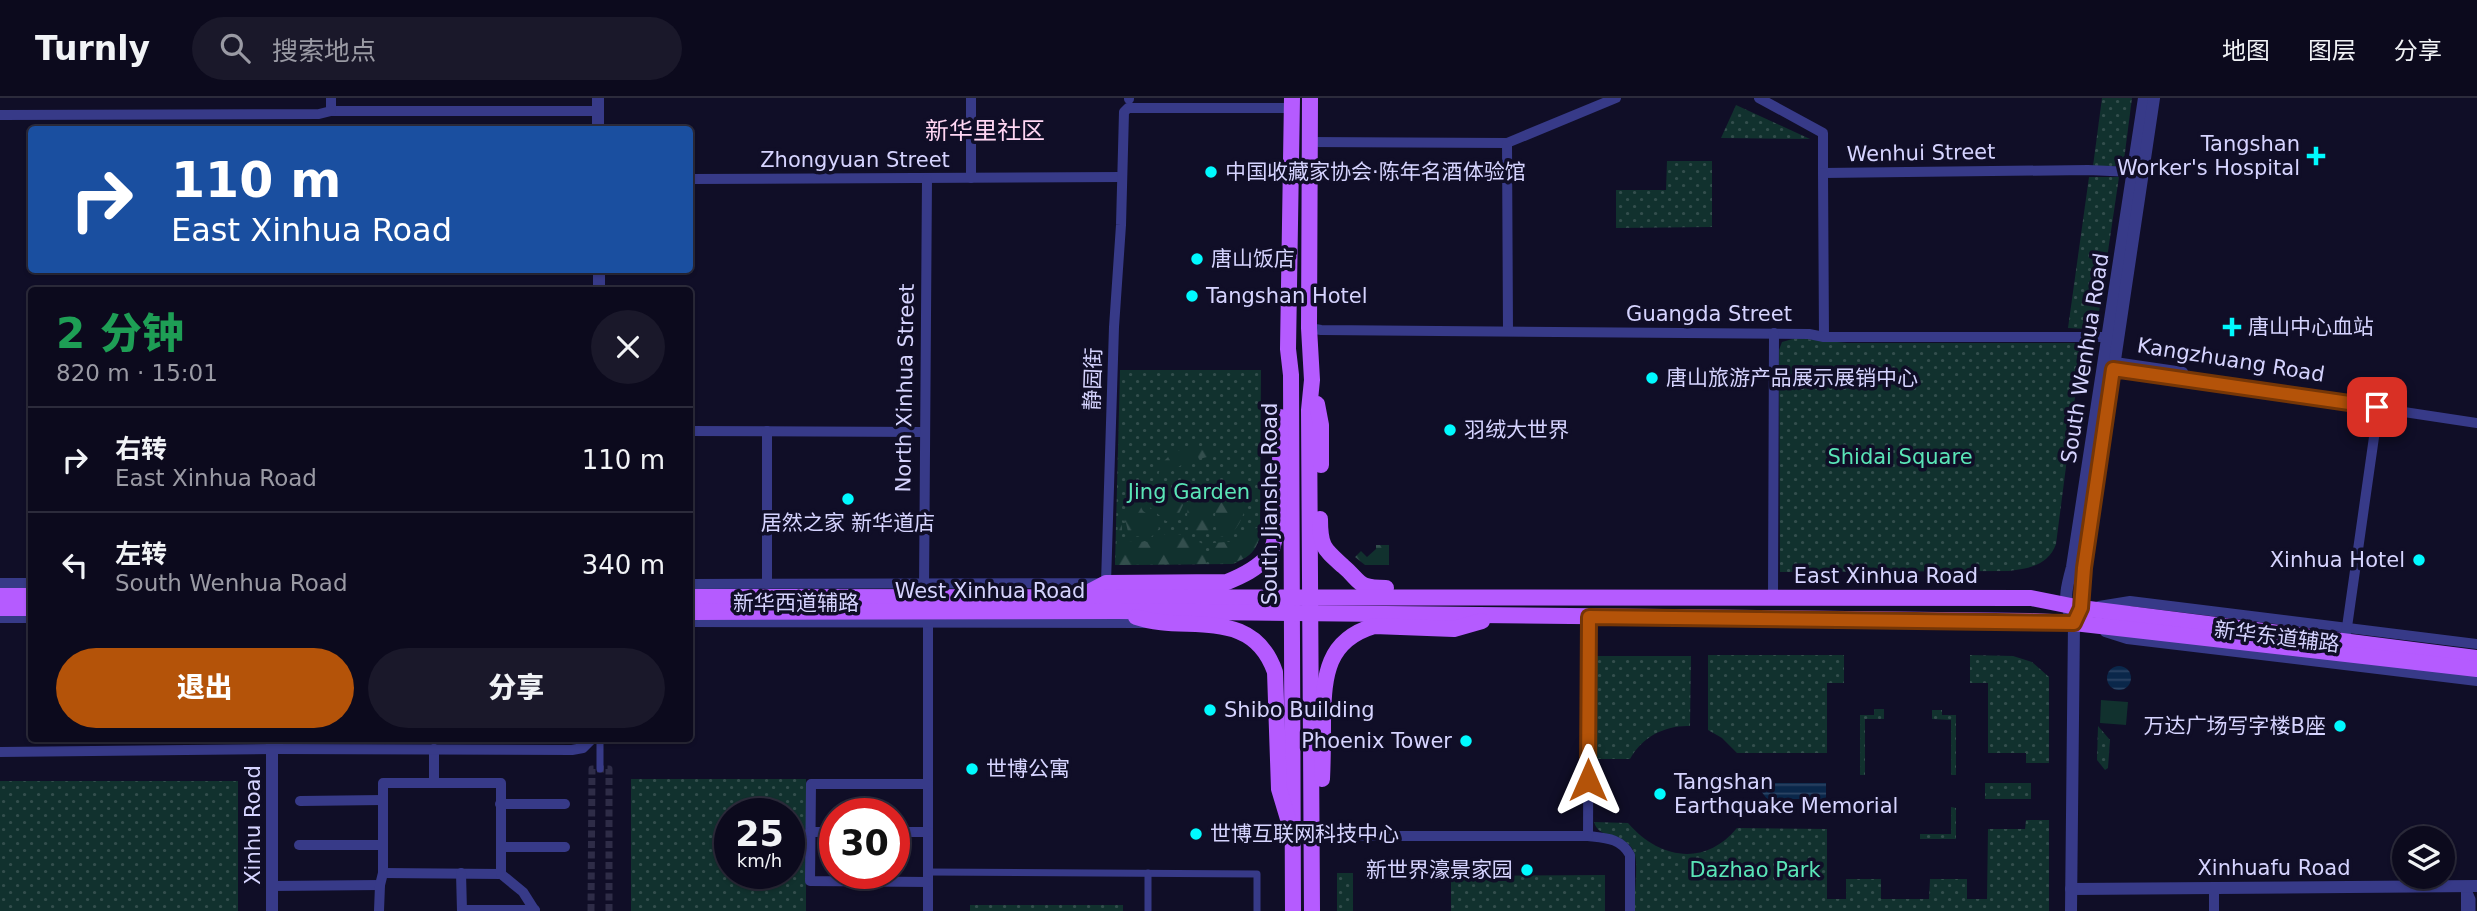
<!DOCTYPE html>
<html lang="zh">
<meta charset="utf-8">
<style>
:root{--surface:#0c0a1d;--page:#1a182a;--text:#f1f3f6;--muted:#9a9aa4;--line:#2c2b3b;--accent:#b45309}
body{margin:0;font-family:"DejaVu Sans","Noto Sans SC",sans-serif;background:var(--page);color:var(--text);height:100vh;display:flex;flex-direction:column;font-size:26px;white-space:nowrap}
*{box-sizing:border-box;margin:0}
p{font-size:23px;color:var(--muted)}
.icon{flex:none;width:38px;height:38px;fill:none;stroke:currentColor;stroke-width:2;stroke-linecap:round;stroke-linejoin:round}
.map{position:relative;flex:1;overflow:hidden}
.sheet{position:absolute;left:28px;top:189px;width:665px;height:455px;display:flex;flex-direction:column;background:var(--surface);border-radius:7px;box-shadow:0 2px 5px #0004,0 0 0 2px var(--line)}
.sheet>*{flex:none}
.banner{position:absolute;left:28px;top:28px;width:665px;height:147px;border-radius:7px;box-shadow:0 2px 5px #0004,0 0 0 2px var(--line);background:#1a4fa0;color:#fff;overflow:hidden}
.controls{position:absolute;left:2392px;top:728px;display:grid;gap:14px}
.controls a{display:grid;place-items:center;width:63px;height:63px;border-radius:50%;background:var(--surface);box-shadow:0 2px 5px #0004,0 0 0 2px var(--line);font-size:35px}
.speed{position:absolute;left:714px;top:700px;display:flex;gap:14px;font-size:35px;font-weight:700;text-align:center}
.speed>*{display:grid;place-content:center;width:91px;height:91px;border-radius:50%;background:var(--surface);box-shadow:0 2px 5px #0004,0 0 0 2px var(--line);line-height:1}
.speed small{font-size:18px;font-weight:400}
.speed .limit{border:10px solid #d22;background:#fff;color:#111}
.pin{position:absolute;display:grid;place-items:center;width:60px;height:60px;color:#fff;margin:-30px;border-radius:14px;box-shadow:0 4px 10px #0006}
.me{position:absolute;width:77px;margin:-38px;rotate:0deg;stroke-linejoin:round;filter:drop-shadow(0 0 5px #0008)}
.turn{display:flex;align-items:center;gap:24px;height:147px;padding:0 28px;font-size:32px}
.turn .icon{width:91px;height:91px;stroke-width:2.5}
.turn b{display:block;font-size:49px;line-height:60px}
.round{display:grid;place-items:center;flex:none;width:74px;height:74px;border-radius:37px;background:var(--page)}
.overview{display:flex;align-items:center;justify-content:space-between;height:119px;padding:0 28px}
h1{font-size:42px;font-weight:800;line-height:52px;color:#1e9e55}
.primary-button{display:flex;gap:14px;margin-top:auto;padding:14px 28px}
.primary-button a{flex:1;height:80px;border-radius:42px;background:var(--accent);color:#fff;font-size:28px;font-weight:800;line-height:80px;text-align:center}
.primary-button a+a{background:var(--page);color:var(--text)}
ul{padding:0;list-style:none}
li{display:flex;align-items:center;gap:21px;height:105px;padding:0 28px;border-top:2px solid var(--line)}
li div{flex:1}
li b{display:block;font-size:26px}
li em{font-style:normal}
header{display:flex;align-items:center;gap:42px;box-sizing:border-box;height:98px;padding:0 35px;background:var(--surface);border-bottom:2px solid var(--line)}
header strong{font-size:33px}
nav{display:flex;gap:38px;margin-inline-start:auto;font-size:24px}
.search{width:490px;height:63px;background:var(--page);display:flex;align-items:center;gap:18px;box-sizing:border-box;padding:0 24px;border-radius:38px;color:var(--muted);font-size:26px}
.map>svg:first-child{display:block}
</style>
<header>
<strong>Turnly</strong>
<div class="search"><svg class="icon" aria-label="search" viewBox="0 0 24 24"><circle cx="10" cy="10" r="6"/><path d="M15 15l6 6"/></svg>搜索地点</div>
<nav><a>地图</a><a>图层</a><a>分享</a></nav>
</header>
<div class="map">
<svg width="2477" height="813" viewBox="0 0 2477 813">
<defs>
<pattern id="green-dots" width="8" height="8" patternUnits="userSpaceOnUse" patternTransform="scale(1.75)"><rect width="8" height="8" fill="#11312e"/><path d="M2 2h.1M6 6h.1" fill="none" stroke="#334e4d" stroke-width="1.8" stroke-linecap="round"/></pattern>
<pattern id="forest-firs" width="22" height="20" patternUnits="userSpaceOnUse" patternTransform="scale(1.75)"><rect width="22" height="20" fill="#11312e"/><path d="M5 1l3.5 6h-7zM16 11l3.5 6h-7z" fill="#334e4d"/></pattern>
<pattern id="water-rules" width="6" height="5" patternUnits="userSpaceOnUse" patternTransform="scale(1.75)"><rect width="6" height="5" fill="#0a274a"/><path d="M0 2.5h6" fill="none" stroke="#2d4565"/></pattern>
</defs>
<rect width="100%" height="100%" fill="#100e27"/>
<g fill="url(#green-dots)" fill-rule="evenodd">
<polygon points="2102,0 2132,0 2124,62 2118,68 2093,68"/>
<polygon points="1736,7 1810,41 1721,40"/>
<polygon points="1667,63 1712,63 1712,129 1616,130 1616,92 1666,92"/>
<polygon points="2089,79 2119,79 2098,221 2094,228 2089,231 2068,230"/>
<path d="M1796,240l51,5h235l-26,201c-7,20 -26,25 -47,27l-229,1 -1,-222 3,-8z"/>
<path d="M1120,272h141l-1,168c-6,14 -13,20 -27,26l-118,1z"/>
<polygon points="1708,557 1844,557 1844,585 1827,585 1827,655 1737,655 1722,640 1708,632"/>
<polygon points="1970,557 2013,558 2032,564 2049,579 2049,665 2026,665 2026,655 1988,655 1988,585 1970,585"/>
<path d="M1593,558h98l-1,70c-25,-1 -48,11 -60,33h-37z"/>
<polygon points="1874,611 1884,611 1884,621 1865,621 1865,677 1860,677 1860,617 1874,617"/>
<polygon points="1932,612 1942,612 1942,617 1956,617 1956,677 1951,677 1951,622 1932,621"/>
<polygon points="2098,628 2110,642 2108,670 2105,672 2097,662"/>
<path d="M631,681h175v132h-175zM730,716h59v59h-59z"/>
<rect x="0" y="683" width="238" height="130"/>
<rect x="1985" y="685" width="46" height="16"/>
<polygon points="1951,709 1956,710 1956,741 1920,741 1920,736 1951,736"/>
<path d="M2026,722h23v91h-415c0,-16 4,-42 1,-56 -6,-23 -36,-14 -41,-33l34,1c30,35 76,45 109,5l90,1v70h19v-20h35v20h48l1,-20h37v20h20l1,-70h37z"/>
<rect x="1337" y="775" width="16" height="38"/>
<polygon points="1605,777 1605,813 1451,813 1451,778"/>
<rect x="970" y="807" width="153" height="6"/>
</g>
<g fill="url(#forest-firs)">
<path d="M1192,349c16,-1 33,3 37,21l-9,-11 -9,-1 -12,3 -2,-4 -39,25c1,-20 14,-30 34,-33z"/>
<path d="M1240,376l4,1c9,19 0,47 -14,60l-10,2c-12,-19 -1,-53 20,-63z"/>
<path d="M1200,396l9,1 3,6 -1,29 -2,3 -7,2 -13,-8c-4,-13 -2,-27 11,-33z"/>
<polygon points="1174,397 1178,399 1183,407 1177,420 1173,424 1166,423 1146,406 1147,400 1149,399"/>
<polygon points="1139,405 1143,413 1158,424 1159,432 1151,439 1129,438 1126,425 1120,419"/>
<polygon points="1118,426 1122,427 1122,439 1127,443 1152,444 1167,435 1185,437 1205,447 1206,466 1115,467"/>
<path d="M1260,429c0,32 -22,37 -48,37l1,-21 26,-2 10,-11z"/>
<polygon points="1376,447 1389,447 1389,467 1365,467 1355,459 1361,453 1367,459 1376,451"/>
</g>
<polygon fill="#11312e" points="2101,602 2128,604 2126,627 2100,625"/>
<g fill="url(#water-rules)">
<circle cx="2119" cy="580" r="12"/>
<polygon points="1767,685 1826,685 1826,701 1767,701 1761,693"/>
</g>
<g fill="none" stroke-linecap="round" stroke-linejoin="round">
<polyline stroke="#2e2c47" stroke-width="7" stroke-dasharray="7 3.5" stroke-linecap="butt" points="591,813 592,671 609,671 609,813"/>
<g stroke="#373a88" stroke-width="7">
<polyline points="600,640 600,671"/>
<polyline points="928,774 1257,776 1257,813"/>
<polyline points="1148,775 1148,813"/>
<polyline points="2468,792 2472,801 2472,813"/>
</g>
<g stroke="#373a88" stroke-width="10">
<polyline points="331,0 331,13 598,13"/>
<polyline points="1129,0 1129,1"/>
<polyline points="1759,0 1823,35 1823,75 2088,72 2133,74"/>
<polyline points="0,17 319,16 331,13"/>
<polyline points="1309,44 1507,45 1616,0"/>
<polyline points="1507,45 1508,233"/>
<polyline points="1823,75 1824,239"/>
<polyline points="971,80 971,0"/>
<polyline points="690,81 1122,79"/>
<polyline points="1309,230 1321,232 1809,236 1824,239 2108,239"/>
<polyline points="2108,263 2183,274"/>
<polyline points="2107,269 2477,325"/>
<polyline points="690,333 924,334"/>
<polyline points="0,485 32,485"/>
<polyline points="690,486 1106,485 1114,229 1121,127 1124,14 1128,10 1292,10"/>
<polyline points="767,486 767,333"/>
<polyline points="924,491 927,81"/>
<polyline points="1773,499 1774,235"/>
<polyline points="2099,508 2130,503 2477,546"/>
<polyline points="928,518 928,813"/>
<path d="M1589,519l-1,219c18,2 33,2 42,19v56"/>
<polyline points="0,520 32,520"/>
<polyline points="690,524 1144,525"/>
<polyline points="2105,534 2127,541 2477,583"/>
<polyline points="2346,536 2379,304"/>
<polyline points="434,651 434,685"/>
<polyline points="0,654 272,651 572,652 583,650 593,640"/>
<polyline points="928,686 811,686 810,783 928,784"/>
<polyline points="300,703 383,702"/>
<polyline points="500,706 565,706"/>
<polyline points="810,734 835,734"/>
<polyline points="894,734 928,734"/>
<polyline points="1320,738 1588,738"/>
<polyline points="299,747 383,747"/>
<polyline points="501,749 565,749"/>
<polyline points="383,775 501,776"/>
<polyline points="461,775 462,813"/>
<polyline points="272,788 380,787"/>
<polyline points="2214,790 2214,813"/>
<polyline points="462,812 535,812"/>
<polyline points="379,813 380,787 383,775 383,685 501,685 501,776 523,794 535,813"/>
<polyline points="2466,813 2466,788"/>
</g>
<g stroke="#373a88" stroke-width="12">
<polyline points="598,0 598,32"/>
<polyline points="599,172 599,192"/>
<path d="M2069,514c-6,-14 -1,-30 3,-45l72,-469"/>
<polyline points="2071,791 2477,788"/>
<polyline points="272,813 272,640"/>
<polyline points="2071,813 2074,525 2081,510 2084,470 2154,0"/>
</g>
<g stroke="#b55bff" stroke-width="16">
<polyline points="1292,0 1288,251 1291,277 1293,813"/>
<polyline points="1310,0 1309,230 1312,282 1309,312 1312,813"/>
<polyline points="1317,306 1321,327 1321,367"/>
<path d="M1320,421c0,28 4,30 23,47 19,16 13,22 43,22"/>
<path d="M1085,496l21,-11 121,-1c15,-6 30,-13 41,-26 15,-17 12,-112 12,-139"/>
<polyline points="0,498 32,498"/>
<polyline points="690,499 2031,500 2081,510 2477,560"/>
<polyline points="0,510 32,510"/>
<polyline points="690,514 1118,513 2030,523 2074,525 2477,571"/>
<path d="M1136,519c50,17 116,-12 139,55l4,117 9,30"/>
<path d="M1322,681c1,-20 1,-41 1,-61 1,-43 4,-78 51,-92l80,3 28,-8"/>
</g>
</g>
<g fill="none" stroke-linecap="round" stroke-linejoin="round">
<defs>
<polyline id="route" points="1588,682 1589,519 2074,525 2081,510 2084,470 2113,271 2377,309"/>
</defs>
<use href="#route" stroke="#753606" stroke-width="18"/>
<use href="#route" stroke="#b45309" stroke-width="12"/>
</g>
<g fill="#00faff" stroke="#100e27" stroke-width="2.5">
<path d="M2312.5 47.5h7v7h7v7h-7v7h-7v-7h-7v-7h7z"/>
<circle cx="1211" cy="74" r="7"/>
<circle cx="1197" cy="161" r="7"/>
<circle cx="1192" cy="198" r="7"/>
<path d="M2228.5 218.5h7v7h7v7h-7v7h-7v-7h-7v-7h7z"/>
<circle cx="1652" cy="280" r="7"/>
<circle cx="1450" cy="332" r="7"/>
<circle cx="848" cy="401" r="7"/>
<circle cx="2419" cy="462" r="7"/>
<circle cx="1210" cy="612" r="7"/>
<circle cx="2340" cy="628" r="7"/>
<circle cx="1466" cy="643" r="7"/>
<circle cx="972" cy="671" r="7"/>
<circle cx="1660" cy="696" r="7"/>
<circle cx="1196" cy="736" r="7"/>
<circle cx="1527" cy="772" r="7"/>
</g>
<g text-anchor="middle" stroke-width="7" stroke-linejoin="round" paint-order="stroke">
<g font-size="21" fill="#d6d4ff" stroke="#100e27" text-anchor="start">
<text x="2300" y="53" text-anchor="end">Tangshan<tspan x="2300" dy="24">Worker's Hospital</tspan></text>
<text x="1225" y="81">中国收藏家协会·陈年名酒体验馆</text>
<text x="1211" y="168">唐山饭店</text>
<text x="1206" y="205">Tangshan Hotel</text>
<text x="2248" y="236">唐山中心血站</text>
<text x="1666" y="287">唐山旅游产品展示展销中心</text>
<text x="1464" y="339">羽绒大世界</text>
<text x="848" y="432" text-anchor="middle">居然之家 新华道店</text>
<text x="2405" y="469" text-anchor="end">Xinhua Hotel</text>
<text x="1224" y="619">Shibo Building</text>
<text x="2326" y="635" text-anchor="end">万达广场写字楼B座</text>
<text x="1452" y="650" text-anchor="end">Phoenix Tower</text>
<text x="986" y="678">世博公寓</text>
<text x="1674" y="691">Tangshan<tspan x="1674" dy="24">Earthquake Memorial</tspan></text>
<text x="1210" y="743">世博互联网科技中心</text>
<text x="1513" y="779" text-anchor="end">新世界濠景家园</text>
</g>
<g font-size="21" fill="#d6d4ff" stroke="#100e27">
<text transform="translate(1921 55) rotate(-1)" y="7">Wenhui Street</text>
<text x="855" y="69">Zhongyuan Street</text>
<text x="1709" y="223">Guangda Street</text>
<text transform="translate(2085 260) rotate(-81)" y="7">South Wenhua Road</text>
<text transform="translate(2231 262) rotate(9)" y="7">Kangzhuang Road</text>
<text transform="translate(1093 281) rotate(-88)" y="7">静园街</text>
<text transform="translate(905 290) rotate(-89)" y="7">North Xinhua Street</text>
<text transform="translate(1270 406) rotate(-90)" y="7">South Jianshe Road</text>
<text x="1886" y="485">East Xinhua Road</text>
<text x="990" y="500">West Xinhua Road</text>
<text x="796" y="512">新华西道辅路</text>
<text transform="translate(2277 539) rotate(7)" y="7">新华东道辅路</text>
<text transform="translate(253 727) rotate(-90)" y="7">Xinhu Road</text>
<text x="2274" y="777">Xinhuafu Road</text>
</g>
<g font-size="21" fill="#5ae5b7" stroke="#100e27">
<text x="1900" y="366">Shidai Square</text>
<text x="1189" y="401">Jing Garden</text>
<text x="1755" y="779">Dazhao Park</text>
</g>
<g font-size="24" fill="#ffd6f3" stroke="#100e27">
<text x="985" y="41">新华里社区</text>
</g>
</g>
</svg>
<div class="controls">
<a><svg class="icon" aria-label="layers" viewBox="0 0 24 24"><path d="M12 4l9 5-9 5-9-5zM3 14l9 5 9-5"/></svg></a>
</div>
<div class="speed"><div>25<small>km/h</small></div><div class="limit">30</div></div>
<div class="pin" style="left:2377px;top:309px;background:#d93025"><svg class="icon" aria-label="arrive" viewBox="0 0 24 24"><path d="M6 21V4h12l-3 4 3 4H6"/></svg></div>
<svg class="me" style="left:1588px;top:682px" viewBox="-20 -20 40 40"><path d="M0-17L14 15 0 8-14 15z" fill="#b45309" stroke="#fff" stroke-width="4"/></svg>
<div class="banner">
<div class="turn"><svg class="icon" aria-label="right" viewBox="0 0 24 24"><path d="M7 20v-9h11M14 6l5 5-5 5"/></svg><div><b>110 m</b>East Xinhua Road</div></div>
</div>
<section class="sheet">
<div class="overview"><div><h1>2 分钟</h1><p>820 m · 15:01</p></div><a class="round"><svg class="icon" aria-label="close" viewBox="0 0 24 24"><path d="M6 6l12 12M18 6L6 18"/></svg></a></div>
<ul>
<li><svg class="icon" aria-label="right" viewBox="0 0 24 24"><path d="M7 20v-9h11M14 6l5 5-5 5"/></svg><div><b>右转</b><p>East Xinhua Road</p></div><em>110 m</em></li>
<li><svg class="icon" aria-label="left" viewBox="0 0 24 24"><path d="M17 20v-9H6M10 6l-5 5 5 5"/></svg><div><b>左转</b><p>South Wenhua Road</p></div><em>340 m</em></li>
</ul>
<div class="primary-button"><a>退出</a><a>分享</a></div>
</section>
</div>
